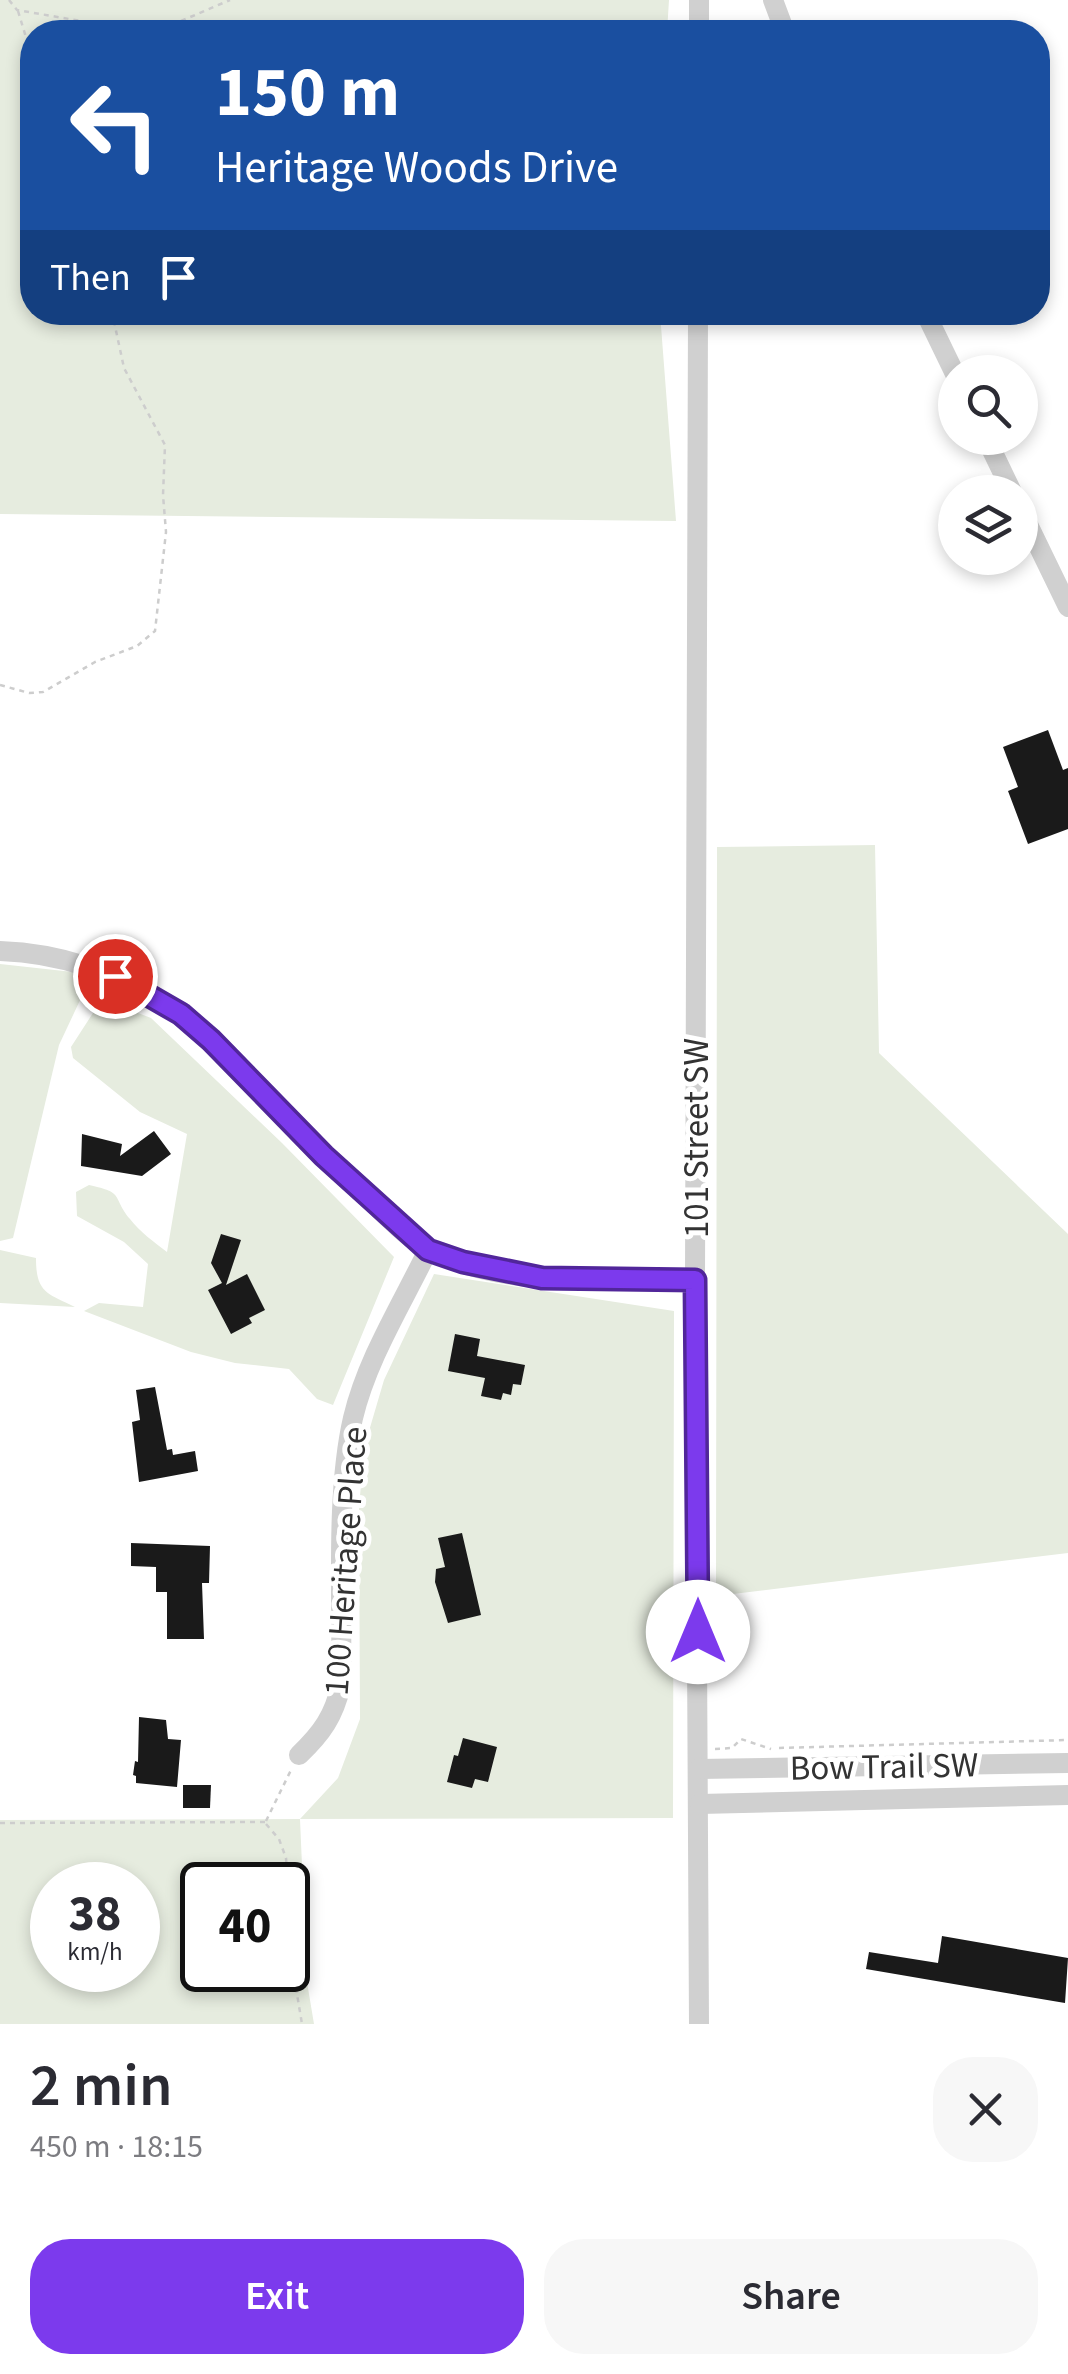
<!DOCTYPE html>
<meta charset="utf-8">
<style>
:root{--surface:#fff;--page:#f7f7f7;--text:#2b2b33;--muted:#7c7c81;--accent:#7c3aed}
body{margin:0;font-family:"Source Sans 3",sans-serif;background:var(--page);color:var(--text);height:100vh;display:flex;flex-direction:column;font-size:38px;white-space:nowrap}
*{box-sizing:border-box;margin:0}
p{font-size:32px;color:var(--muted)}
.icon{flex:none;width:55px;height:55px;fill:none;stroke:currentColor;stroke-width:2;stroke-linecap:round;stroke-linejoin:round}
.map{position:relative;height:2024px;overflow:hidden}
.sheet{display:flex;flex-direction:column;background:var(--surface);flex:1}
.sheet>*{flex:none}
.banner{position:absolute;left:20px;top:20px;width:1030px;height:305px;border-radius:40px;box-shadow:0 5px 15px #0003;background:#1a4fa0;color:#fff;overflow:hidden}
.tools{position:absolute;left:938px;top:355px;display:grid;gap:20px}
.tools a{display:grid;place-items:center;width:100px;height:100px;border-radius:50%;background:var(--surface);box-shadow:0 5px 15px #0003;font-size:50px}
.speed{position:absolute;left:30px;top:1862px;display:flex;gap:20px;font-size:50px;font-weight:700;text-align:center}
.speed>*{display:grid;place-content:center;width:130px;height:130px;border-radius:50%;background:var(--surface);box-shadow:0 5px 15px #0003;line-height:1}
.speed small{font-size:25px;font-weight:400}
.speed .limit{border:5px solid #111;border-radius:15px;background:#fff;color:#111}
.pin{position:absolute;display:grid;place-items:center;width:85px;height:85px;color:#fff;margin:-42px;border:5px solid #fff;border-radius:50%;box-shadow:0 2px 10px #0007}
.me{position:absolute;width:110px;margin:-55px;rotate:0deg;stroke-linejoin:round;filter:drop-shadow(0 0 8px #0008)}
.turn{display:flex;align-items:center;gap:35px;height:210px;padding:0 30px;font-size:45px}
.turn .icon{width:130px;height:130px;stroke-width:2.5}
.turn b{display:block;font-size:70px;line-height:85px}
.then{display:flex;align-items:center;height:95px;padding:0 30px;background:#0003;gap:20px;font-size:38px}
.round{display:grid;place-items:center;flex:none;width:105px;height:105px;border-radius:40px;background:var(--page)}
.headline{display:flex;align-items:center;justify-content:space-between;height:170px;padding:0 30px}
h1{font-size:60px;font-weight:600;line-height:75px}
.action{display:flex;gap:20px;margin-top:auto;padding:20px 30px}
.action a{flex:1;height:115px;border-radius:40px;background:var(--accent);color:#fff;font-size:40px;font-weight:600;line-height:115px;text-align:center}
.action a+a{background:var(--page);color:var(--text)}
.map>svg:first-child{display:block}
</style>
<div class="map">
<svg width="1068" height="2024" viewBox="0 0 1068 2024">
<rect width="100%" height="100%" fill="#fff"/>
<g fill="#e6ecdf" fill-rule="evenodd">
<polygon points="0,0 669,0 667,32 32,32 32,312 660,313 676,521 0,514"/>
<polygon points="875,845 879,1053 1068,1234 1068,1553 716,1596 717,847"/>
<polygon points="0,964 73,972 90,979 59,1045 13,1238 0,1241"/>
<path d="M102,999l49,19 131,125 112,114 -61,148 -16,-6 -28,-30 -54,-6 -44,-11 -107,-41 15,-8 44,4 5,-43 -24,-22 -47,-26 -1,-24 13,-7c37,8 22,11 41,34 10,13 24,23 37,33l20,-118 -47,-22 -67,-54 -2,-11z"/>
<path d="M0,1250l36,8c0,34 10,35 39,49l-75,-4z"/>
<path d="M434,1274l240,37 -1,507 -373,1 7,163 7,42h-314v-204l300,-1 38,-41 22,-59 -1,-211 5,-60 20,-68zM52,1885h86v85h-86zM202,1885h86v85h-86z"/>
</g>
<g fill="#1a1a1a">
<polygon points="1048,730 1063,770 1068,768 1068,829 1028,844 1008,791 1018,787 1003,747"/>
<polygon points="154,1131 171,1154 142,1176 81,1166 82,1134 122,1144 120,1156"/>
<polygon points="221,1234 241,1240 226,1285 247,1274 265,1310 249,1318 252,1323 231,1334 208,1290 222,1283 211,1263"/>
<polygon points="455,1334 480,1339 477,1356 525,1365 521,1385 513,1384 511,1395 503,1393 501,1400 481,1396 485,1378 448,1371"/>
<polygon points="155,1387 167,1450 172,1449 173,1455 195,1451 198,1471 139,1482 132,1422 140,1420 136,1390"/>
<polygon points="462,1533 481,1615 448,1623 435,1582 436,1569 445,1567 438,1538"/>
<polygon points="131,1543 210,1546 209,1583 202,1583 204,1639 167,1639 167,1592 156,1592 156,1567 131,1566"/>
<polygon points="139,1717 166,1720 168,1739 181,1740 177,1787 136,1783 136,1776 133,1775 135,1761 138,1762"/>
<polygon points="463,1738 497,1747 488,1782 475,1779 472,1788 447,1782 454,1755 458,1756"/>
<polygon points="183,1785 211,1785 210,1808 183,1808"/>
<polygon points="942,1936 1068,1958 1065,2003 866,1969 869,1952 938,1963"/>
</g>
<g fill="none" stroke-linecap="round" stroke-linejoin="round">
<g stroke="#cdcdcd" stroke-width="2.5" stroke-dasharray="5 5" stroke-linecap="butt">
<polyline points="9,0 17,10 133,30 167,27 230,0"/>
<polyline points="18,11 32,57"/>
<polyline points="0,685 29,693 43,692 95,662 137,646 155,631 166,532 163,495 165,445 124,368 112,312"/>
<polyline points="779,1748 1068,1740"/>
<polyline points="715,1749 732,1748 741,1739 771,1749"/>
<polyline points="266,1821 291,1770"/>
<polyline points="0,1823 265,1822"/>
<polyline points="266,1824 279,1839 286,1858 295,1982 302,2024"/>
</g>
<g stroke="#d0d0d0" stroke-width="20">
<polyline points="773,0 785,32"/>
<polyline points="699,32 699,0"/>
<polyline points="698,312 695,1280 699,2024"/>
<polyline points="925,312 955,374"/>
<polyline points="986,438 1012,492"/>
<polyline points="1020,508 1068,607"/>
<path d="M0,951c167,6 242,127 351,231 20,19 58,59 81,70 82,38 176,26 263,28"/>
<path d="M299,1755c23,-22 35,-39 42,-70 2,-82 -6,-189 12,-267 14,-59 49,-114 75,-168"/>
<polyline points="699,1769 1068,1763"/>
<polyline points="700,1804 1068,1795"/>
</g>
</g>
<g fill="none" stroke-linecap="round" stroke-linejoin="round">
<defs>
<polyline id="route" points="115,976 181,1014 211,1040 324,1156 428,1250 463,1262 542,1278 695,1280 698,1632"/>
</defs>
<use href="#route" stroke="#51269a" stroke-width="25"/>
<use href="#route" stroke="#7c3aed" stroke-width="18"/>
</g>
<g text-anchor="middle" stroke-width="10" stroke-linejoin="round" paint-order="stroke">
<g font-size="35" fill="#333" stroke="#fff">
<text transform="translate(696 1138) rotate(-90)" y="12">101 Street SW</text>
<text transform="translate(345 1561) rotate(-86)" y="12">100 Heritage Place</text>
<text transform="translate(884 1766) rotate(-1)" y="12">Bow Trail SW</text>
</g>
</g>
</svg>
<div class="tools">
<a><svg class="icon" aria-label="search" viewBox="0 0 24 24"><circle cx="10" cy="10" r="6"/><path d="M15 15l6 6"/></svg></a>
<a><svg class="icon" aria-label="layers" viewBox="0 0 24 24"><path d="M12 4l9 5-9 5-9-5zM3 14l9 5 9-5"/></svg></a>
</div>
<div class="speed"><div>38<small>km/h</small></div><div class="limit">40</div></div>
<div class="pin" style="left:115px;top:976px;background:#d93025"><svg class="icon" aria-label="arrive" viewBox="0 0 24 24"><path d="M6 21V4h12l-3 4 3 4H6"/></svg></div>
<svg class="me" style="left:698px;top:1632px" viewBox="-20 -20 40 40"><circle r="19" fill="#fff"/><path d="M0-13L10 11 0 6-10 11z" fill="#7c3aed"/></svg>
<div class="banner">
<div class="turn"><svg class="icon" aria-label="left" viewBox="0 0 24 24"><path d="M17 20v-9H6M10 6l-5 5 5 5"/></svg><div><b>150 m</b>Heritage Woods Drive</div></div>
<div class="then">Then<svg class="icon" aria-label="arrive" viewBox="0 0 24 24"><path d="M6 21V4h12l-3 4 3 4H6"/></svg></div>
</div>
</div>
<section class="sheet">
<div class="headline"><div><h1>2 min</h1><p>450 m · 18:15</p></div><a class="round"><svg class="icon" aria-label="close" viewBox="0 0 24 24"><path d="M6 6l12 12M18 6L6 18"/></svg></a></div>
<div class="action"><a>Exit</a><a>Share</a></div>
</section>
